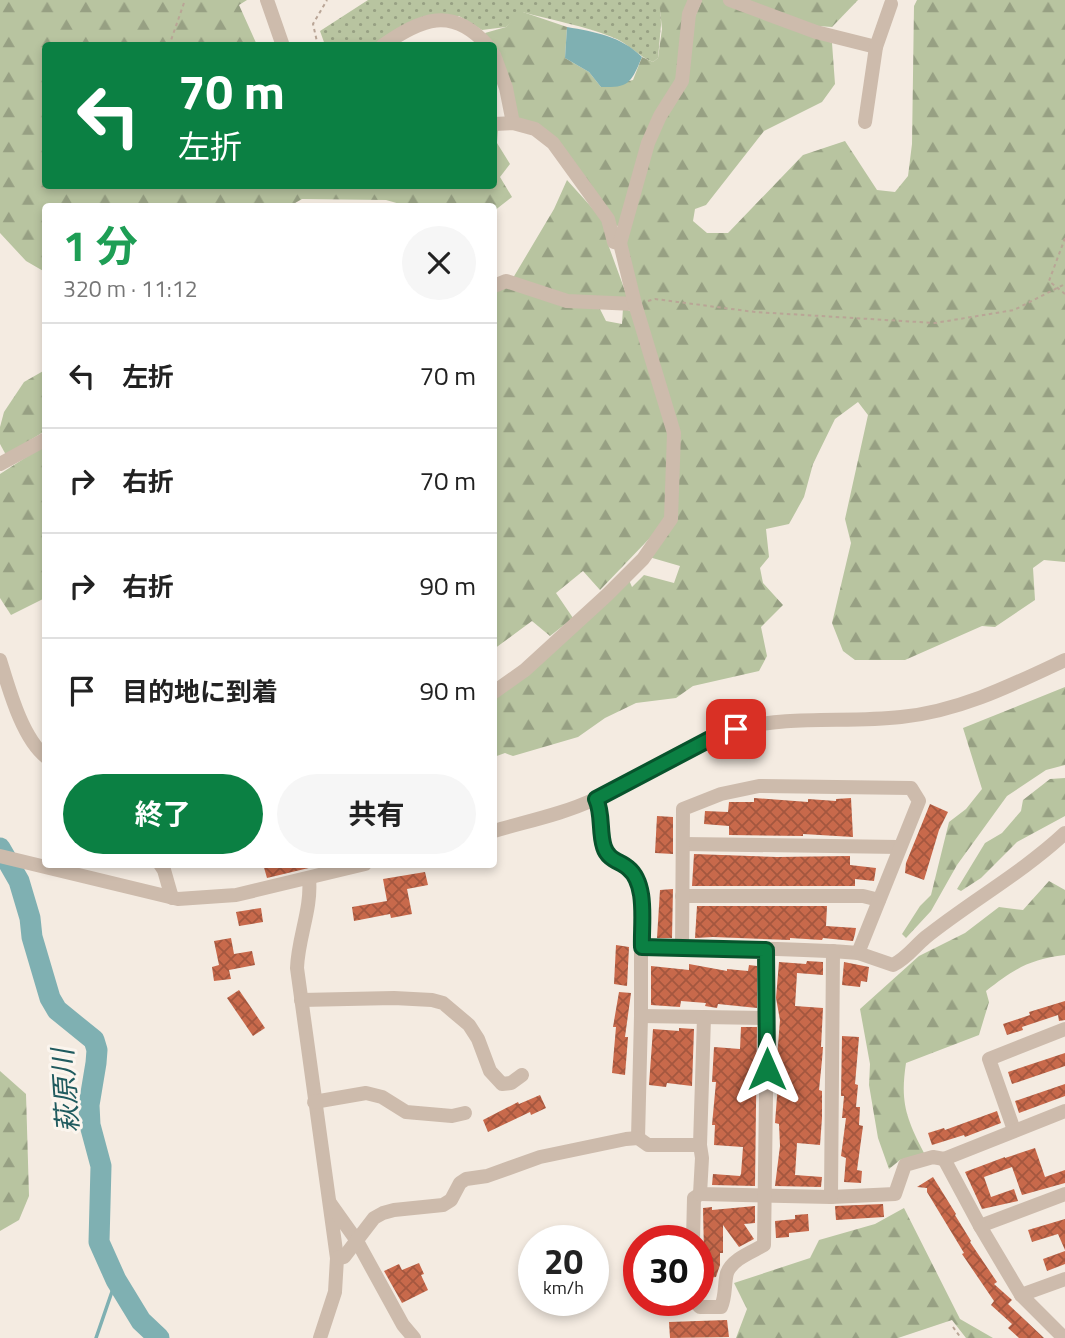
<!DOCTYPE html>
<html lang="ja">
<meta charset="utf-8">
<style>
:root{--surface:#fff;--page:#f6f6f6;--text:#222;--muted:#767676;--line:#e0e0e0;--accent:#0b8043}
body{margin:0;font-family:"Titillium Web","Noto Sans JP",sans-serif;background:var(--page);color:var(--text);height:100vh;display:flex;flex-direction:column;font-size:26px;white-space:nowrap}
*{box-sizing:border-box;margin:0}
p{font-size:23px;color:var(--muted)}
.icon{flex:none;width:38px;height:38px;fill:none;stroke:currentColor;stroke-width:2;stroke-linecap:round;stroke-linejoin:round}
.map{position:relative;flex:1;overflow:hidden}
.sheet{position:absolute;left:42px;top:203px;width:455px;height:665px;display:flex;flex-direction:column;background:var(--surface);border-radius:7px;box-shadow:0 4px 10px #0003}
.sheet>*{flex:none}
.hud{position:absolute;left:42px;top:42px;width:455px;height:147px;border-radius:7px;box-shadow:0 4px 10px #0003;background:#0b8043;color:#fff;overflow:hidden}
.speed{position:absolute;left:518px;top:1225px;display:flex;gap:14px;font-size:35px;font-weight:700;text-align:center}
.speed>*{display:grid;place-content:center;width:91px;height:91px;border-radius:50%;background:var(--surface);box-shadow:0 4px 10px #0003;line-height:1}
.speed small{font-size:18px;font-weight:400}
.speed .limit{border:10px solid #d22;background:#fff;color:#111}
.pin{position:absolute;display:grid;place-items:center;width:60px;height:60px;color:#fff;margin:-30px;border-radius:14px;box-shadow:0 4px 10px #0006}
.me{position:absolute;width:77px;margin:-38px;rotate:0deg;stroke-linejoin:round;filter:drop-shadow(0 0 5px #0008)}
.turn{display:flex;align-items:center;gap:24px;height:147px;padding:0 21px;font-size:32px}
.turn .icon{width:91px;height:91px;stroke-width:2.5}
.turn b{display:block;font-size:49px;line-height:60px}
.round{display:grid;place-items:center;flex:none;width:74px;height:74px;border-radius:37px;background:var(--page)}
.head{display:flex;align-items:center;justify-content:space-between;height:119px;padding:0 21px}
h1{font-size:42px;font-weight:700;line-height:52px;color:#1e9e55}
.button{display:flex;gap:14px;margin-top:auto;padding:14px 21px}
.button a{flex:1;height:80px;border-radius:42px;background:var(--accent);color:#fff;font-size:28px;font-weight:700;line-height:80px;text-align:center}
.button a+a{background:var(--page);color:var(--text)}
ul{padding:0;list-style:none}
li{display:flex;align-items:center;gap:21px;height:105px;padding:0 21px;border-top:2px solid var(--line)}
li div{flex:1}
li b{display:block;font-size:26px}
li em{font-style:normal}
.map>svg:first-child{display:block}
</style>
<div class="map">
<svg width="1065" height="1338" viewBox="0 0 1065 1338">
<defs>
<pattern id="grass-dots" width="8" height="8" patternUnits="userSpaceOnUse" patternTransform="scale(1.75)"><rect width="8" height="8" fill="#b8c4a0"/><path d="M2 2h.1M6 6h.1" fill="none" stroke="#97a083" stroke-width="1.8" stroke-linecap="round"/></pattern>
<pattern id="forest-firs" width="22" height="20" patternUnits="userSpaceOnUse" patternTransform="scale(1.75)"><rect width="22" height="20" fill="#b8c4a0"/><path d="M5 1l3.5 6h-7zM16 11l3.5 6h-7z" fill="#97a083"/></pattern>
<pattern id="building-cross-hatch" width="8" height="8" patternUnits="userSpaceOnUse" patternTransform="scale(1.75)"><rect width="8" height="8" fill="#c8694b"/><path d="M0 0l8 8M0 8l8-8" fill="none" stroke="#a4573f"/></pattern>
</defs>
<rect width="100%" height="100%" fill="#f4ebe1"/>
<path fill="url(#grass-dots)" d="M368,0h292l1,25 -3,33 -5,4c-15,-6 -25,-19 -41,-25 -28,-11 -60,-17 -90,-25l-16,15 -24,3 -23,-14 -49,8 -29,21h-56l-5,-14z"/>
<g fill="url(#forest-firs)">
<polygon points="0,0 247,0 239,5 257,45 46,46 46,186 494,186 494,128 498,128 497,143 510,164 500,177 512,197 494,211 494,206 398,206 400,204 386,200 302,199 290,206 46,206 45,272 26,261 0,233"/>
<polygon points="659,0 690,0 680,68 618,226 614,225 555,140 518,120 485,33 506,27 520,11 567,27 565,58 589,72 601,87 633,80 642,57 653,62 658,58 662,29"/>
<polygon points="702,0 723,0 832,43 835,84 822,102 764,131 706,205 695,209 693,221 707,233 728,233 803,155 845,141 877,190 895,192 908,176 912,144 914,6 917,0 1065,0 1065,562 1044,560 1033,568 1035,600 995,627 982,626 905,660 855,660 843,651 832,623 851,543 845,519 868,415 858,402 835,419 813,464 804,497 789,524 766,529 769,557 760,568 763,583 783,605 761,627 767,656 759,671 693,686 676,698 636,703 605,718 578,737 513,756 505,753 494,757 494,698 629,580 632,587 644,575 674,583 680,566 649,557 675,521 679,433 624,245 654,139 664,119 691,26"/>
<polygon points="739,0 858,0 832,27 805,25"/>
<polygon points="567,180 603,220 609,247 628,299 568,296 513,278 554,209"/>
<polygon points="505,285 600,309 606,321 622,324 623,308 637,314 671,435 669,518 600,590 583,571 556,593 573,618 550,636 532,621 494,649 494,289"/>
<polygon points="45,370 45,431 6,455 0,444 0,427 4,412 24,382"/>
<polygon points="45,445 45,598 11,615 0,598 0,474"/>
<polygon points="1065,687 1065,765 1046,770 1007,796 957,865 931,911 906,938 902,934 920,906 931,895 949,822 966,809 982,789 963,728"/>
<polygon points="1065,778 1065,816 1017,842 981,878 961,891 957,889 985,843 1002,833 1021,811 1023,800 1050,779"/>
<path d="M1049,881l16,9v65c-36,4 -52,15 -79,36l3,11 -10,33 -73,28c-6,39 0,55 18,90l-24,7 -11,9 -11,-31 -9,-53 1,-21 -10,-55 59,-53 46,-23 34,-26 24,3z"/>
<polygon points="0,1071 26,1094 29,1196 19,1220 0,1231"/>
<polygon points="904,1208 960,1319 993,1338 966,1338 952,1320 898,1338 736,1338 747,1309 734,1283 810,1258 819,1240 875,1224"/>
</g>
<path fill="#7fb0b2" d="M567,27c28,5 54,9 75,30 -11,26 -13,31 -41,30l-12,-15 -24,-14z"/>
<g fill="none" stroke-linecap="round" stroke-linejoin="round">
<polyline stroke="#7fb0b2" stroke-width="3.5" points="96,1338 116,1280"/>
<polyline stroke="#7fb0b2" stroke-width="21" points="0,848 19,881 30,918 32,937 50,998 57,1010 94,1040 97,1050 96,1063 89,1105 90,1125 101,1166 99,1242 116,1280 141,1321 159,1338"/>
</g>
<g fill="url(#building-cross-hatch)">
<polygon points="754,798 808,802 808,799 836,801 836,799 851,798 853,837 803,834 803,836 729,835 729,826 704,824 705,811 728,812 729,802 754,802"/>
<polygon points="930,804 948,812 939,830 924,880 905,873 906,863"/>
<polygon points="657,816 673,817 673,854 655,853"/>
<polygon points="694,854 777,857 850,856 850,865 876,868 874,881 855,879 855,886 692,886"/>
<polygon points="263,864 317,864 317,866 267,878"/>
<polygon points="425,872 428,885 407,889 412,914 391,918 390,914 354,921 352,907 387,901 383,879"/>
<polygon points="673,889 672,938 657,938 660,890"/>
<polygon points="697,906 827,906 826,926 856,928 855,934 853,941 823,938 822,940 790,938 790,940 713,937 695,938"/>
<polygon points="261,908 263,922 239,926 236,912"/>
<polygon points="231,938 234,954 252,951 255,965 229,970 231,979 214,981 212,967 219,965 214,941"/>
<polygon points="616,945 629,947 627,986 614,984"/>
<polygon points="807,961 823,962 823,975 797,973 795,1006 823,1008 821,1047 823,1047 822,1060 819,1090 822,1091 822,1118 820,1145 797,1143 795,1175 822,1177 821,1187 775,1186 780,1146 779,1124 775,1123 780,1058 777,1058 780,1020 776,998 779,962 806,964"/>
<polygon points="844,962 869,967 867,982 861,981 860,987 842,985"/>
<polygon points="689,964 727,971 727,969 748,971 749,965 757,966 757,1008 718,1004 717,1008 705,1006 706,1003 681,1001 680,1007 651,1005 651,966 689,970"/>
<polygon points="239,990 265,1028 253,1036 227,998"/>
<polygon points="619,992 631,993 625,1037 628,1037 625,1075 612,1073 616,1027 613,1027"/>
<polygon points="1065,1001 1065,1020 1059,1021 1058,1015 1022,1027 1023,1030 1007,1035 1003,1024 1030,1015 1029,1012"/>
<polygon points="741,1027 757,1027 755,1186 712,1185 713,1174 740,1176 741,1174 743,1147 714,1145 715,1125 712,1125 716,1082 712,1082 714,1047 740,1049"/>
<polygon points="679,1028 694,1029 692,1086 667,1083 666,1087 649,1085 653,1029 679,1031"/>
<polygon points="842,1036 859,1037 855,1084 858,1085 856,1107 860,1107 859,1125 863,1126 857,1170 862,1171 861,1183 844,1182 846,1158 841,1156 846,1118 842,1118 844,1096 841,1096"/>
<polygon points="1065,1053 1065,1066 1012,1084 1008,1072"/>
<polygon points="1065,1084 1065,1096 1019,1113 1015,1101"/>
<polygon points="540,1095 546,1108 531,1115 530,1112 488,1132 483,1120 518,1102 519,1104"/>
<polygon points="997,1111 1001,1123 965,1137 964,1135 932,1145 928,1133 944,1128 945,1130"/>
<polygon points="1035,1148 1045,1177 1065,1170 1065,1183 1022,1195 1012,1167 984,1177 991,1197 1014,1189 1018,1201 982,1209 965,1172 1005,1157 1005,1158"/>
<polygon points="933,1177 956,1214 955,1215 971,1241 970,1242 997,1282 994,1284 1012,1300 1008,1304 1044,1338 1019,1338 1008,1328 1012,1324 991,1305 994,1301 962,1254 964,1253 927,1192 927,1188 917,1187"/>
<polygon points="883,1204 884,1217 836,1220 835,1206"/>
<polygon points="755,1206 755,1223 744,1224 754,1239 739,1247 723,1225 723,1253 720,1253 720,1265 716,1277 708,1278 707,1253 704,1253 703,1208 712,1207 712,1210"/>
<polygon points="808,1214 809,1231 789,1233 789,1237 776,1238 775,1221 795,1219 795,1215"/>
<polygon points="1065,1219 1065,1250 1058,1234 1032,1242 1028,1230"/>
<polygon points="1065,1251 1065,1264 1047,1271 1043,1259"/>
<polygon points="419,1263 424,1274 421,1275 428,1290 402,1303 384,1271 399,1264 402,1270"/>
<polygon points="727,1320 729,1337 670,1338 669,1322"/>
</g>
<g fill="none" stroke-linecap="round" stroke-linejoin="round">
<g stroke="#b9a596" stroke-width="2" stroke-dasharray="3.5 3.5" stroke-linecap="butt">
<polyline points="169,46 185,0"/>
<polyline points="318,46 313,24 327,0"/>
<polyline points="1065,238 1049,281 1065,294"/>
<polyline points="648,301 655,299 755,312 935,323 1014,310 1065,284"/>
<polyline points="953,1327 961,1338"/>
</g>
<g stroke="#cdbbac" stroke-width="14">
<polyline points="267,0 283,46"/>
<polyline points="730,0 816,32 876,47"/>
<path d="M382,46c39,-27 70,-41 106,0"/>
<polyline points="494,55 506,88 513,123"/>
<polyline points="865,122 876,47 891,4"/>
<polyline points="494,124 513,123 535,129 553,143 608,219 614,242 620,243"/>
<polyline points="494,286 506,281 567,301 635,304"/>
<polyline points="0,464 46,439"/>
<path d="M0,660c9,29 22,78 46,97"/>
<polyline points="494,692 525,670 607,595 643,559 671,519 674,433 635,304 620,243 648,143 660,116 682,81 689,14 695,0"/>
<path d="M596,799c7,15 2,34 8,50 8,21 31,10 37,45v122l-3,122"/>
<path d="M494,831c34,-10 69,-17 101,-32 44,-20 96,-58 142,-70 52,-14 110,-6 164,-12 59,-6 111,-32 164,-57"/>
<polyline points="683,844 899,847"/>
<polyline points="0,856 178,899 236,895 365,864"/>
<polyline points="160,864 164,870 172,898"/>
<path d="M309,879c3,29 -11,59 -12,89l40,290 -2,34 -15,46"/>
<polyline points="682,896 863,896 879,900"/>
<path d="M642,947c72,2 144,0 216,6l61,-152 -8,-13 -152,-2 -38,8 -38,15 -1,139"/>
<path d="M858,953l35,12c14,-7 21,-18 33,-28 45,-36 96,-64 139,-104"/>
<polyline points="301,1000 394,998 432,1000 443,1003 469,1025 478,1039 490,1071 502,1084 511,1083 522,1075"/>
<polyline points="641,1016 767,1018"/>
<polyline points="314,1102 366,1093 382,1097 406,1112 452,1116 465,1113"/>
<polyline points="1014,1130 989,1059 1065,1029"/>
<polyline points="700,1145 704,1017"/>
<polyline points="831,1197 895,1194 905,1165 933,1157 944,1159"/>
<polyline points="330,1203 357,1241 403,1325 414,1338"/>
<polyline points="980,1226 1065,1194"/>
<polyline points="693,1241 694,1198 700,1194"/>
<polyline points="337,1258 344,1257 374,1218 383,1213 394,1210 443,1205 451,1200 460,1183 466,1179 487,1176 540,1157 626,1139 638,1138 648,1145 700,1145 702,1158 700,1194 831,1197 833,951"/>
<polyline points="1021,1295 1065,1279"/>
<path d="M693,1300l7,7h21c5,-11 3,-23 6,-34 5,-14 25,-21 37,-28l3,-227 -1,-68"/>
<polyline points="1064,1338 1021,1295 980,1226 944,1159 1065,1111"/>
</g>
</g>
<g fill="none" stroke-linecap="round" stroke-linejoin="round">
<defs>
<path id="route" d="M736,729l-28,11 -112,59c7,15 3,33 8,48 4,13 16,14 24,21 20,16 13,56 14,79l124,3 1,119"/>
</defs>
<use href="#route" stroke="#07532c" stroke-width="18"/>
<use href="#route" stroke="#0b8043" stroke-width="12"/>
</g>
<g text-anchor="middle" stroke-width="6" stroke-linejoin="round" paint-order="stroke">
<g font-size="28" font-style="italic" fill="#1f5a5e" stroke="#fbf5ee">
<text transform="translate(65 1091) rotate(-94)" y="10">萩原川</text>
</g>
</g>
</svg>
<div class="speed"><div>20<small>km/h</small></div><div class="limit">30</div></div>
<div class="pin" style="left:736px;top:729px;background:#d93025"><svg class="icon" aria-label="arrive" viewBox="0 0 24 24"><path d="M6 21V4h12l-3 4 3 4H6"/></svg></div>
<svg class="me" style="left:767px;top:1069px" viewBox="-20 -20 40 40"><path d="M0-17L14 15 0 8-14 15z" fill="#0b8043" stroke="#fff" stroke-width="4"/></svg>
<div class="hud">
<div class="turn"><svg class="icon" aria-label="left" viewBox="0 0 24 24"><path d="M17 20v-9H6M10 6l-5 5 5 5"/></svg><div><b>70 m</b>左折</div></div>
</div>
<section class="sheet">
<div class="head"><div><h1>1 分</h1><p>320 m · 11:12</p></div><a class="round"><svg class="icon" aria-label="close" viewBox="0 0 24 24"><path d="M6 6l12 12M18 6L6 18"/></svg></a></div>
<ul>
<li><svg class="icon" aria-label="left" viewBox="0 0 24 24"><path d="M17 20v-9H6M10 6l-5 5 5 5"/></svg><div><b>左折</b></div><em>70 m</em></li>
<li><svg class="icon" aria-label="right" viewBox="0 0 24 24"><path d="M7 20v-9h11M14 6l5 5-5 5"/></svg><div><b>右折</b></div><em>70 m</em></li>
<li><svg class="icon" aria-label="right" viewBox="0 0 24 24"><path d="M7 20v-9h11M14 6l5 5-5 5"/></svg><div><b>右折</b></div><em>90 m</em></li>
<li><svg class="icon" aria-label="arrive" viewBox="0 0 24 24"><path d="M6 21V4h12l-3 4 3 4H6"/></svg><div><b>目的地に到着</b></div><em>90 m</em></li>
</ul>
<div class="button"><a>終了</a><a>共有</a></div>
</section>
</div>
